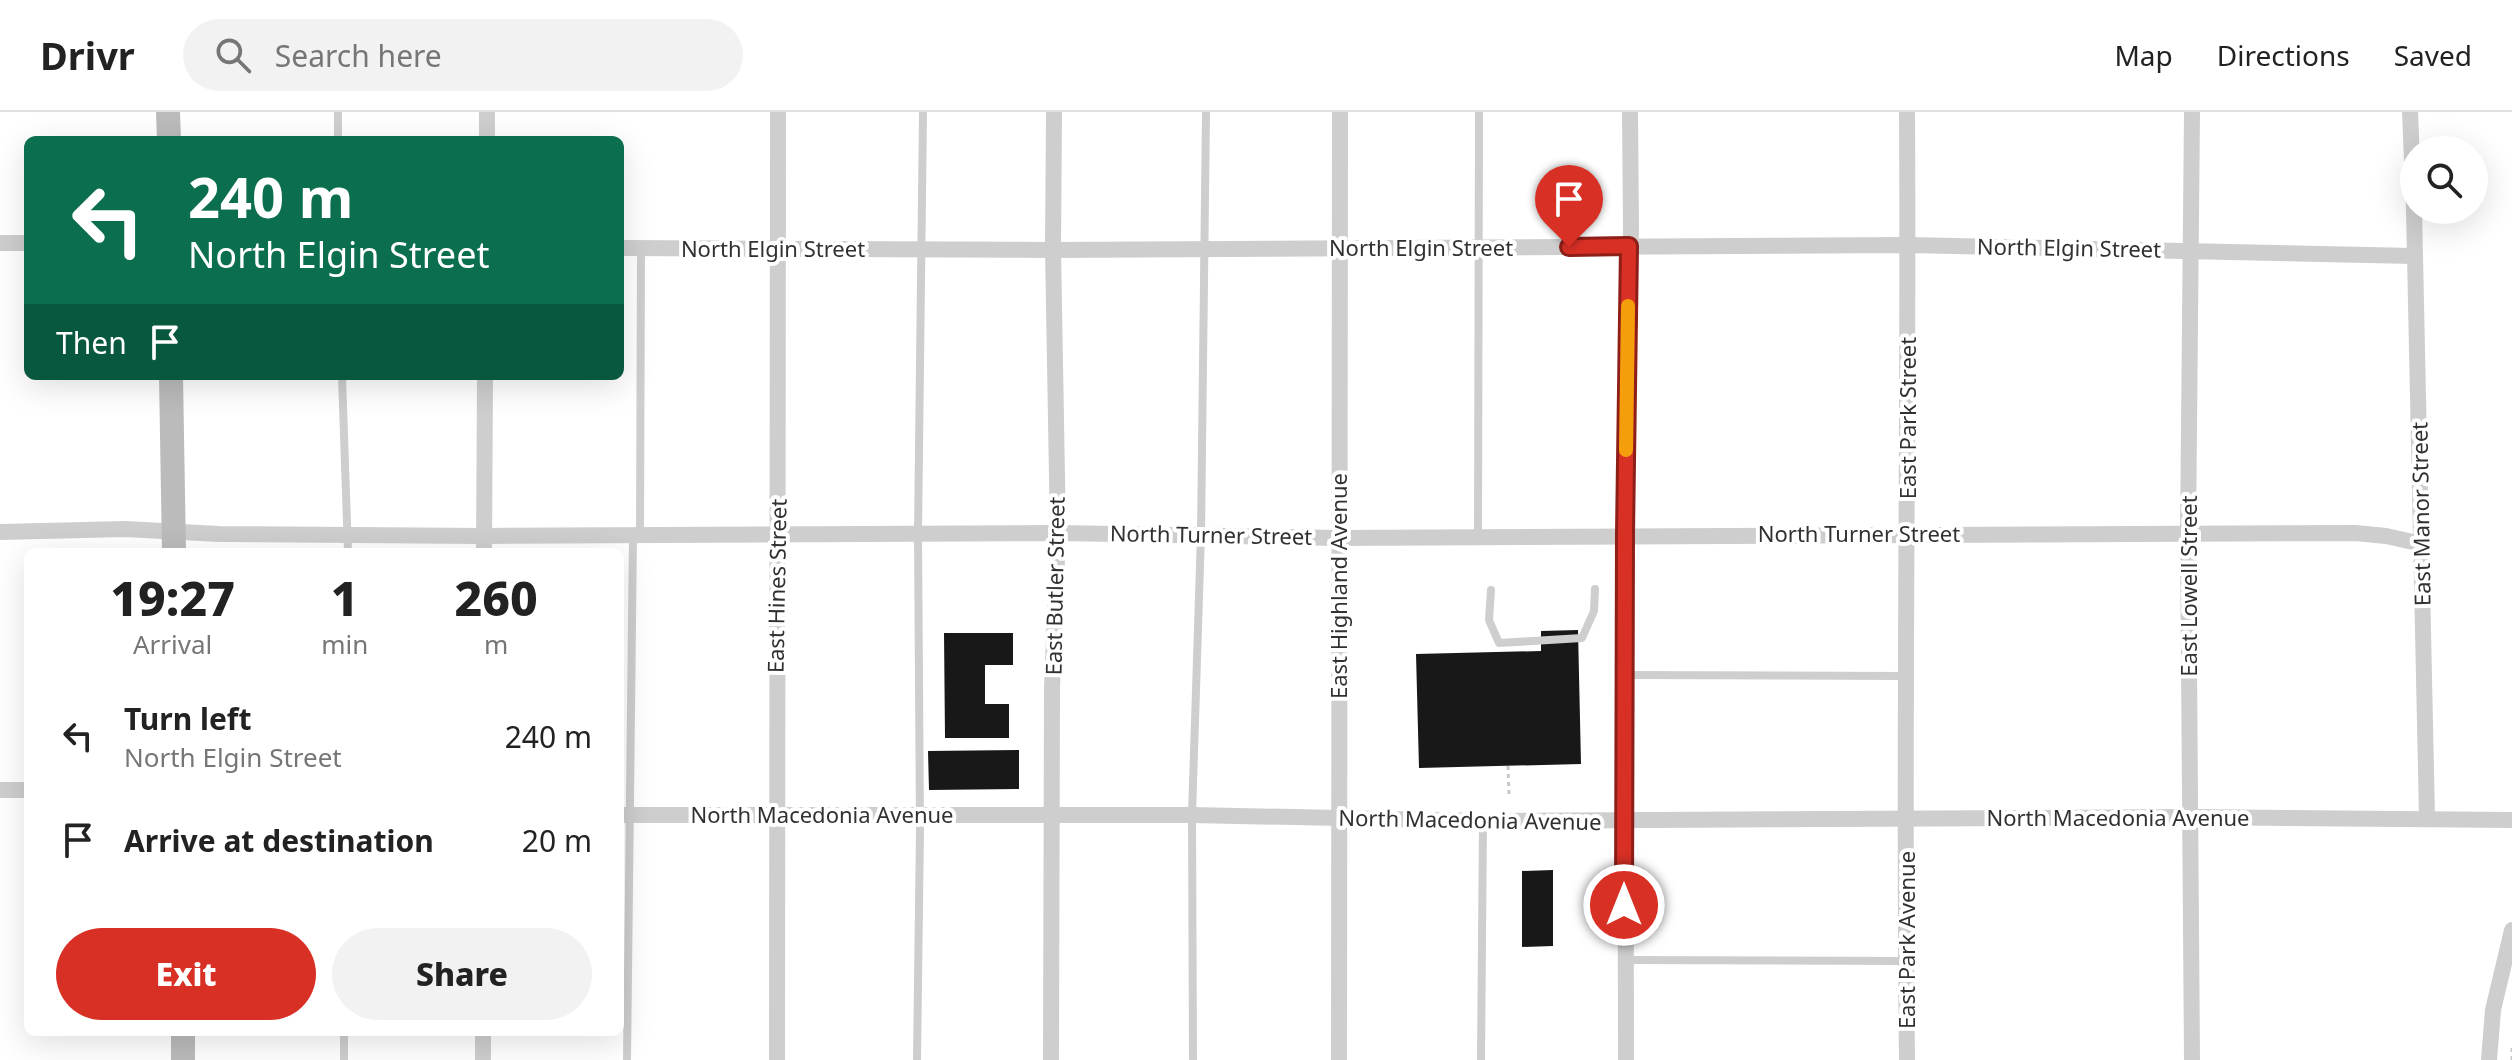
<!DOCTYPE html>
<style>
:root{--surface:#fff;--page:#f2f2f2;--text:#222;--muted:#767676;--line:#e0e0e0;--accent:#d93025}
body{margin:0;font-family:"Noto Sans",sans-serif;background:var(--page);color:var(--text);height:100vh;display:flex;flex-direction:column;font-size:30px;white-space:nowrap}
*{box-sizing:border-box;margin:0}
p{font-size:26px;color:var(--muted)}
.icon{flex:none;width:44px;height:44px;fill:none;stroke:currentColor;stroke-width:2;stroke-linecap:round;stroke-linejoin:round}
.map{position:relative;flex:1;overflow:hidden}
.side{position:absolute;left:24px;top:436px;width:600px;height:488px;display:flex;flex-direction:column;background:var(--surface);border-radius:12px;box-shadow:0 8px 32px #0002}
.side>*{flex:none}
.top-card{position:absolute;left:24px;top:24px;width:600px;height:244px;border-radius:12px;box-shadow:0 8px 32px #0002;background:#0b6e4f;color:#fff;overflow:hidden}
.controls{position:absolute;left:2400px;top:24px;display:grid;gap:16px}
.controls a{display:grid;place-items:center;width:88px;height:88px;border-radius:50%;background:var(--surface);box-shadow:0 8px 32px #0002;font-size:40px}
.pin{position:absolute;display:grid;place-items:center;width:68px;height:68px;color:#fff;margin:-82px -34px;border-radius:50% 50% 50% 0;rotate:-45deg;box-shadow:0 0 8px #0007}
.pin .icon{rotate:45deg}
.me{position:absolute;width:88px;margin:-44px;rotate:0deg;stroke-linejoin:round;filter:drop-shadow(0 0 6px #0008)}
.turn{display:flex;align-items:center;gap:28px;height:168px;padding:0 32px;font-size:36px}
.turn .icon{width:104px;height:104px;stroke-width:2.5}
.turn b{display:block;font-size:56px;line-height:68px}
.then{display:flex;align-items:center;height:76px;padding:0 32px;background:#0003;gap:16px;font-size:30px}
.eta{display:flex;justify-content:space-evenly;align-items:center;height:136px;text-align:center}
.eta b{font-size:48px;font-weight:800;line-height:56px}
.primary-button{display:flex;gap:16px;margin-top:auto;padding:16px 32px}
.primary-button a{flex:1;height:92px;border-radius:48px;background:var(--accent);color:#fff;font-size:32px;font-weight:800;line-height:92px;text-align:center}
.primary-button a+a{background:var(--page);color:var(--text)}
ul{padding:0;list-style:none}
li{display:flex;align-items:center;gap:24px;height:104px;padding:0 32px}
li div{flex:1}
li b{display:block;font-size:30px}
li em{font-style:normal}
header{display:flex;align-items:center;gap:48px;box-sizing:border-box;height:112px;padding:0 40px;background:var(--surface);border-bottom:2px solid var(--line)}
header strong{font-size:38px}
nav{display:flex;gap:44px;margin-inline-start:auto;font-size:28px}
.search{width:560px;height:72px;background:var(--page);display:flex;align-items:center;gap:20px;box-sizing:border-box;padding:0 28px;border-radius:44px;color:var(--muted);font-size:30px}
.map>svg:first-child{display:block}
</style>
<header>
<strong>Drivr</strong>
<div class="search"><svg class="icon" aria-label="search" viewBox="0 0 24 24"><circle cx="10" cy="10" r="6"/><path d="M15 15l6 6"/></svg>Search here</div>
<nav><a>Map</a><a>Directions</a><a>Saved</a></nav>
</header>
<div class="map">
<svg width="2512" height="948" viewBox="0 0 2512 948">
<rect width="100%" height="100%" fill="#fff"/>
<g fill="#181818">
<polygon points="1578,518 1581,652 1419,656 1416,542 1541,539 1541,519"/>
<polygon points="944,521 1013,521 1013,553 985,553 985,592 1009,592 1009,626 945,626"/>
<polygon points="1019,638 1019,677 929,678 928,639"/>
<polygon points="1553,758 1553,834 1522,835 1522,759"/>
</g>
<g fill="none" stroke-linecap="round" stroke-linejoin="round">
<g stroke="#c8c8c8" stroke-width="3" stroke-dasharray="4 4" stroke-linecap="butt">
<polyline points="1508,654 1509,683"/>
<polyline points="2512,948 2512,936"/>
</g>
<g stroke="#cecece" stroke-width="8">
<polyline points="338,28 338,0"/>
<polyline points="342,264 348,440"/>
<polyline points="640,423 641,136"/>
<polyline points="1478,424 1479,0"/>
<polyline points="1491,478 1489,508 1499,531 1582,526 1594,499 1595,477"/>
<polyline points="1626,563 1905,564"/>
<polyline points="1625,848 1906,849"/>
<polyline points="344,948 344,920"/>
<polyline points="627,948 633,424"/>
<polyline points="917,948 920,717 918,422 923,0"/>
<polyline points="1193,948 1192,703 1201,422 1206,0"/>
<polyline points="1481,948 1483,709"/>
</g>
<g stroke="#cecece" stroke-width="16">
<path d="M1907,0c2,316 -4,632 0,948"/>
<polyline points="2410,0 2414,97"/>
<polyline points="487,28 487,0"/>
<polyline points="2414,98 2427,705"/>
<polyline points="0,131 28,131"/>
<polyline points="620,136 1053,138 1909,133 2414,144"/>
<polyline points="0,420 125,417 219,422 483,424 1058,421 1339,426 2355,421 2386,424 2422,432"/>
<polyline points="484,440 485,264"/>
<polyline points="0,678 28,678"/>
<polyline points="620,703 1192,703 1483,709 2190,705 2512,708"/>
<polyline points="483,948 483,920"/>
<polyline points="777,948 778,0"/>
<polyline points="1051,948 1052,576 1058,421 1053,138 1054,0"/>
<polyline points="1339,948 1340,0"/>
<polyline points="1626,948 1625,422 1631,116 1630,0"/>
<polyline points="2192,948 2188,421 2192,0"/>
<polyline points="2489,948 2493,898 2512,818"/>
</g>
<g stroke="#bbb" stroke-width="24">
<polyline points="168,0 169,28"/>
<polyline points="171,264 174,440"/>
<polyline points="183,920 183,948"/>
</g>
</g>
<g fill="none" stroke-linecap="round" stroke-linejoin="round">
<defs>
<polyline id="route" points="1569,135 1629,134 1625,422 1624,793"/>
</defs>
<use href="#route" stroke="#8d1f18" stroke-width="20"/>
<use href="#route" stroke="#d93025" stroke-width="14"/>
<polyline stroke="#f59e0b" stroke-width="14" points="1626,338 1628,194"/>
</g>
<g text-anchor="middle" stroke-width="8" stroke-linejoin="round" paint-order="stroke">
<g font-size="22" fill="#313131" stroke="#fff">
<text x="1421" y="144">North Elgin Street</text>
<text transform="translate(2069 136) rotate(1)" y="8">North Elgin Street</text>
<text x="773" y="145">North Elgin Street</text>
<text transform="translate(1908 306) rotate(-90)" y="8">East Park Street</text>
<text transform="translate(2421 402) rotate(-91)" y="8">East Manor Street</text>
<text x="1859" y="430">North Turner Street</text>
<text transform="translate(1211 423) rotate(1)" y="8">North Turner Street</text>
<text transform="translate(777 474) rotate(-89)" y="8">East Hines Street</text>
<text transform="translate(1055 474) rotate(-89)" y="8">East Butler Street</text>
<text transform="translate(1339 474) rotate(-90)" y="8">East Highland Avenue</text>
<text transform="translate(2189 474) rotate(-90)" y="8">East Lowell Street</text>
<text x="822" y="711">North Macedonia Avenue</text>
<text x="2118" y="714">North Macedonia Avenue</text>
<text transform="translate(1470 708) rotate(1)" y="8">North Macedonia Avenue</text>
<text transform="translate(1907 828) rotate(-90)" y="8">East Park Avenue</text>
</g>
</g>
</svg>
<div class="controls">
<a><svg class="icon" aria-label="search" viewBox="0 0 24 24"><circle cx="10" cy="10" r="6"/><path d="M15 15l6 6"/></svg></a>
</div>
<div class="pin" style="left:1569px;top:135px;background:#d93025"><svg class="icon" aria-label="arrive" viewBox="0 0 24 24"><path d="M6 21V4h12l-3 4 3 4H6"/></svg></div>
<svg class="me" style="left:1624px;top:793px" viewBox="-20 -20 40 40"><circle r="17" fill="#d93025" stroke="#fff" stroke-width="3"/><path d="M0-11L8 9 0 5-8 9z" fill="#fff"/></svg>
<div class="top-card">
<div class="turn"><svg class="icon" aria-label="left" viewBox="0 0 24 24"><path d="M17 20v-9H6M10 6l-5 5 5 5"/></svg><div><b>240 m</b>North Elgin Street</div></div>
<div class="then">Then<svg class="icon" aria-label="arrive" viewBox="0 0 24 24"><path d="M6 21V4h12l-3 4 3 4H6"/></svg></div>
</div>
<section class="side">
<div class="eta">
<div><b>19:27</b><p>Arrival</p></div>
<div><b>1</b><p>min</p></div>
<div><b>260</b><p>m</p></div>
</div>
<ul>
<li><svg class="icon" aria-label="left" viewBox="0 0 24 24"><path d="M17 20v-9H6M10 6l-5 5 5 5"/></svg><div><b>Turn left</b><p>North Elgin Street</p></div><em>240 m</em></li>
<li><svg class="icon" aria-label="arrive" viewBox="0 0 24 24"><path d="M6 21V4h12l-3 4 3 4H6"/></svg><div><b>Arrive at destination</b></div><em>20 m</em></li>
</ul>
<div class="primary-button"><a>Exit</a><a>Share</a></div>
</section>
</div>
